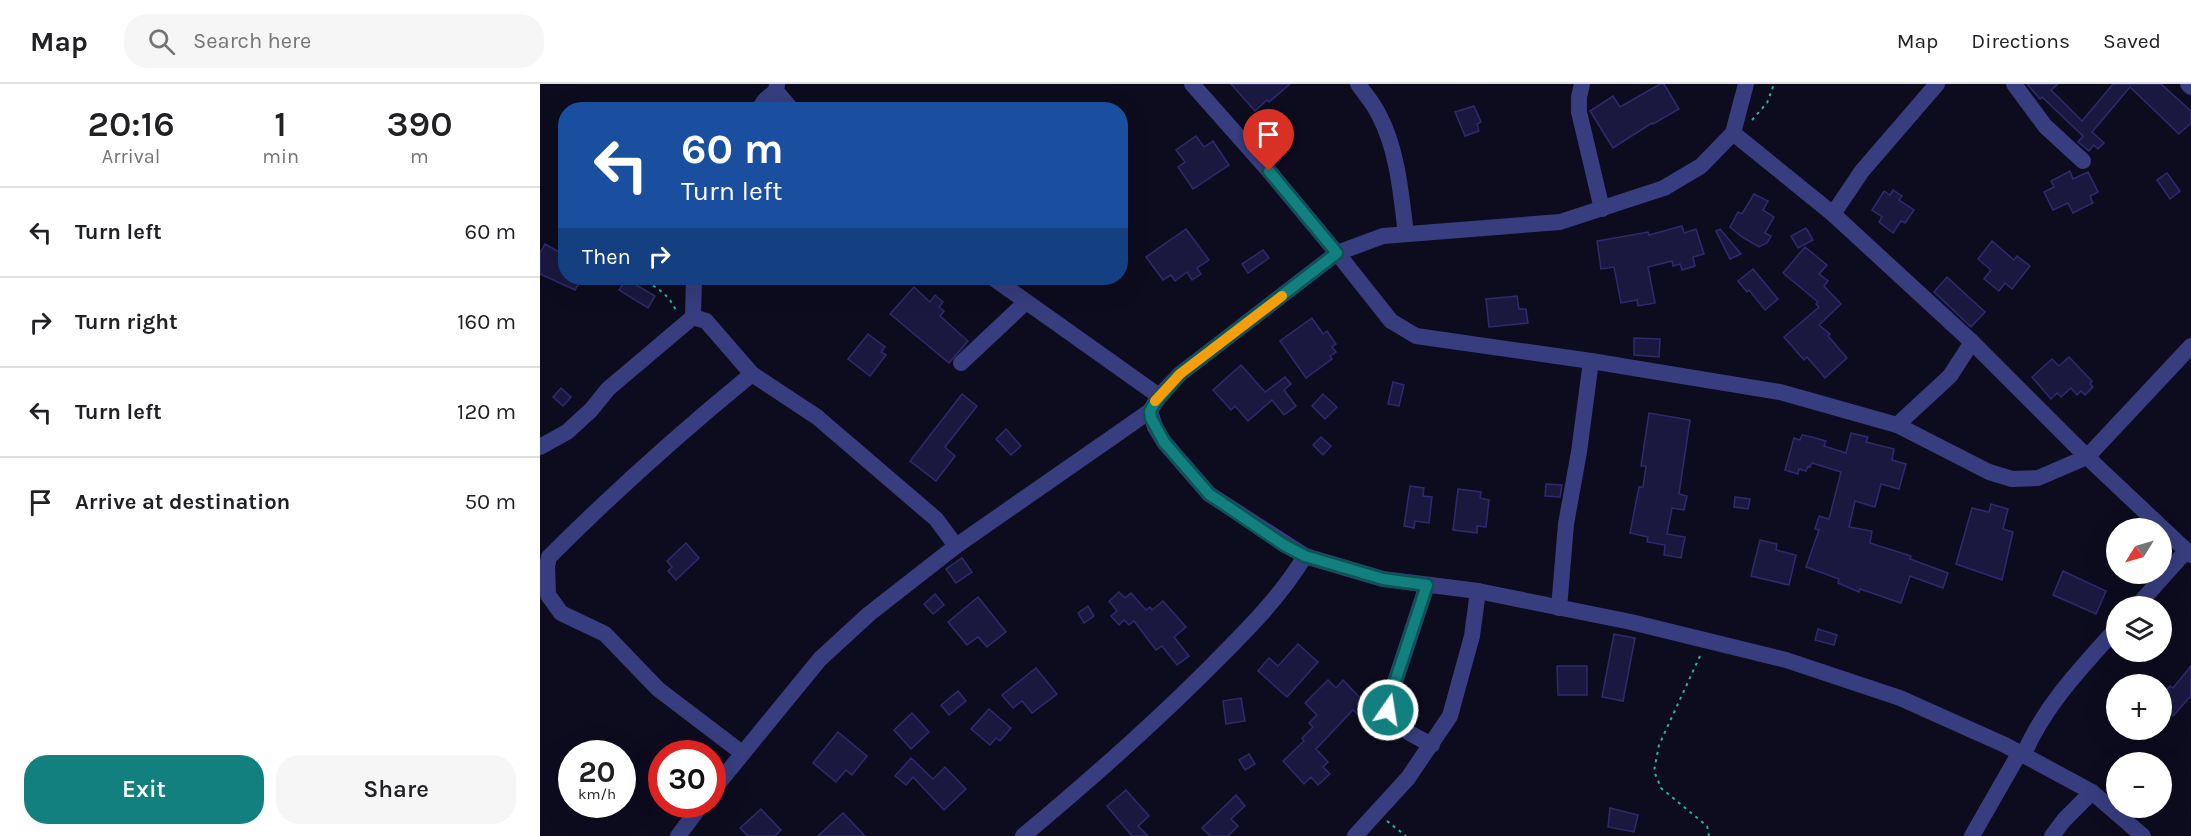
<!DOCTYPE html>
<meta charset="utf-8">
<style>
:root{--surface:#fff;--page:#f6f6f6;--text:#202124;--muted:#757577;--line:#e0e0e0;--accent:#12807f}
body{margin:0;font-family:Karla,sans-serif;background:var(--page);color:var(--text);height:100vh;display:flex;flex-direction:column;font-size:22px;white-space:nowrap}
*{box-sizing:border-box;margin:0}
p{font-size:20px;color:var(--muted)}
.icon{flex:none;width:33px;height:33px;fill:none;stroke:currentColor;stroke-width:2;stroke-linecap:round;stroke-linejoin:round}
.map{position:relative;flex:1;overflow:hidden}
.sheet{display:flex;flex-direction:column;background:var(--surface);width:540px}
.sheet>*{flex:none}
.banner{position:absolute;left:18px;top:18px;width:570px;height:183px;border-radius:24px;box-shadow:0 6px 24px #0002;background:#1a4fa0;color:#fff;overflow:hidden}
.needle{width:39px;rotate:233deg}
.buttons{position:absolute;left:1566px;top:434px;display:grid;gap:12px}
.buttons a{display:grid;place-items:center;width:66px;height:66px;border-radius:50%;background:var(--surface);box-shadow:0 6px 24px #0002;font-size:30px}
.speed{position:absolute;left:18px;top:656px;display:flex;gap:12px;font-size:30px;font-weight:700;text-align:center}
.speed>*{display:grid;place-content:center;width:78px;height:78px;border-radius:50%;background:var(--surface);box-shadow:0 6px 24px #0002;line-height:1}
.speed small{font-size:15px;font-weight:400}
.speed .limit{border:9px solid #d22;background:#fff;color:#111}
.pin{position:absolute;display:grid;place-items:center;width:51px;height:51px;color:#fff;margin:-62px -26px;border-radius:50% 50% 50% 0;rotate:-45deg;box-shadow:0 0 6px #0007}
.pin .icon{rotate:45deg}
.me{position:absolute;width:66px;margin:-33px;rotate:13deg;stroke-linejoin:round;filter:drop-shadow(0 0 4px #0008)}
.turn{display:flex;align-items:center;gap:21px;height:126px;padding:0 24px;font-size:27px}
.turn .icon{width:78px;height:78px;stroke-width:2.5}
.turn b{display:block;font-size:42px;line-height:51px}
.then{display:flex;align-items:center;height:57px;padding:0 24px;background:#0003;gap:12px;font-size:22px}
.eta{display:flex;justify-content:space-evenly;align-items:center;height:102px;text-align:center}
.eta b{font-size:36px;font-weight:600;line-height:42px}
.action{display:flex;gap:12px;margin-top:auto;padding:12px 24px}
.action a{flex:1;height:69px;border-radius:24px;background:var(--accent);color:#fff;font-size:24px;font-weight:600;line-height:69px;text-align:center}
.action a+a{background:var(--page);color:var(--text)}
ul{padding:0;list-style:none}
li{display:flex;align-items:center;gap:18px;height:90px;padding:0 24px;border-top:2px solid var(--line)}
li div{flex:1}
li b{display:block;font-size:22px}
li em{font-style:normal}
header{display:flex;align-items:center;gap:36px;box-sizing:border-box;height:84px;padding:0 30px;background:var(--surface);border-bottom:2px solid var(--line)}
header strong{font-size:28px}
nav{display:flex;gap:33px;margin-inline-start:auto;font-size:21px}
.search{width:420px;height:54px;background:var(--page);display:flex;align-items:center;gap:15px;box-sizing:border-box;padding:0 21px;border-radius:24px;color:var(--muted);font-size:22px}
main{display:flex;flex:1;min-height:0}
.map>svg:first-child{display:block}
</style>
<header>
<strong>Map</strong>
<div class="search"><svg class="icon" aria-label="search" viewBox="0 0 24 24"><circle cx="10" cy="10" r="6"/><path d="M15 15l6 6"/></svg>Search here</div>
<nav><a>Map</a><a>Directions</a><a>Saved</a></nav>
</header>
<main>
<section class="sheet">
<div class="eta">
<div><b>20:16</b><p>Arrival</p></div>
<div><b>1</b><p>min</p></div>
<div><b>390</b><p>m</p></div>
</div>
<ul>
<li><svg class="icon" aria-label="left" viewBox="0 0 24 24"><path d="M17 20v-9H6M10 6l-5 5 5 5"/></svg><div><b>Turn left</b></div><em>60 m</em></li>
<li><svg class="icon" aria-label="right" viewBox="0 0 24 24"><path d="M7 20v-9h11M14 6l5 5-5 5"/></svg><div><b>Turn right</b></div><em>160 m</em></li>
<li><svg class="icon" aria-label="left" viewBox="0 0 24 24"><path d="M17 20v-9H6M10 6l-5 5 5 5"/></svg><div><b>Turn left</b></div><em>120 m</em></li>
<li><svg class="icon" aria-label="arrive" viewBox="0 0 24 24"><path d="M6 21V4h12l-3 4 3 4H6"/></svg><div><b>Arrive at destination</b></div><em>50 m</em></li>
</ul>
<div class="action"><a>Exit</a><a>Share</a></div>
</section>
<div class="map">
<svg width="1651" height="752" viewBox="0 0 1651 752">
<rect width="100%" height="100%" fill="#0d0c1f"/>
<g fill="#1b1840" stroke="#2f2a6c" stroke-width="1.5">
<polygon points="691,0 750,0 729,18 727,16 715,27"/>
<polygon points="1120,0 1124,0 1139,25 1113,40 1112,39 1073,64 1050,27 1073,12 1080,23"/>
<polygon points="1487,0 1518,0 1511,6 1542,37 1573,0 1621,0 1651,27 1651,39 1639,50 1590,3 1552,48 1564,59 1558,65 1554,61 1549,67 1538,58 1543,52 1502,13 1500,15"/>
<polygon points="934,22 941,38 937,40 939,47 925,52 915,28"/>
<polygon points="656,52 664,63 673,57 689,81 653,105 638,83 645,78 636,66"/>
<polygon points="1530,87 1533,95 1548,88 1558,108 1550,112 1553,119 1533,129 1528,119 1513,126 1504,108 1514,103 1511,97"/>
<polygon points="1627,89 1640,107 1630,115 1617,96"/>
<polygon points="1353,106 1362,112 1359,116 1374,126 1365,139 1361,137 1353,149 1339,138 1342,133 1332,126 1344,107 1350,111"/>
<polygon points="1214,110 1228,117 1223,126 1234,133 1225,149 1231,152 1227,159 1219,163 1202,153 1190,143 1198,128 1202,130"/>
<polygon points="1142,142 1144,149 1156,145 1164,170 1153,173 1155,182 1142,186 1140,180 1133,182 1132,177 1108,183 1115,219 1098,222 1097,216 1081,219 1074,183 1061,185 1057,157 1108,148 1109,151"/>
<polygon points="1266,144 1273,156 1258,164 1251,152"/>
<polygon points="646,145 669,176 657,184 661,190 652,196 647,188 635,197 631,191 623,196 606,173"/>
<polygon points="1180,145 1201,170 1190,175 1176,147"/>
<polygon points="1452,157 1474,176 1477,172 1490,182 1472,205 1465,199 1459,207 1444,195 1451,186 1438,175"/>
<polygon points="5,160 26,172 26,194 42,194 35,206 0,190 0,169"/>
<polygon points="1265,163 1287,181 1279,190 1288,197 1284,202 1301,220 1279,241 1290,250 1288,252 1307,274 1285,294 1267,273 1264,276 1244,253 1279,223 1276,220 1278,218 1243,189"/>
<polygon points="723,166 729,174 708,189 702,180"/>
<polygon points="1213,185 1238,215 1225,226 1209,206 1207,208 1198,197"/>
<polygon points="1407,193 1445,228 1431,243 1394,208"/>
<polygon points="86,195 115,212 108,224 79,206"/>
<polygon points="374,203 390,218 395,211 403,218 399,223 404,227 400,232 428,257 409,279 350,230"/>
<polygon points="977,212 979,225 986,225 988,239 949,243 946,215"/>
<polygon points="772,234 783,250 787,247 796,260 792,263 796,268 790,272 792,275 766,294 740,257"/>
<polygon points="328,250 345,263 341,268 346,271 330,292 308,275"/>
<polygon points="1094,254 1120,255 1119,273 1094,271"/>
<polygon points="1529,273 1552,297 1550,300 1553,303 1545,311 1541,307 1537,311 1531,304 1521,313 1517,309 1511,315 1492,293 1512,275 1519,282"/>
<polygon points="701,281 725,308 745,293 751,300 744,306 756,322 744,331 732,316 708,337 695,322 691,326 673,306"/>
<polygon points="853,298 864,301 859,322 848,320"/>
<polygon points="21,304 31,313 23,322 13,313"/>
<polygon points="422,310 437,322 405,363 415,372 396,397 370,377"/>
<polygon points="783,310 797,323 785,335 772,322"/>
<polygon points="1109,329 1150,336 1139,410 1147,412 1144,426 1132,424 1127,450 1145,453 1141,474 1124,471 1125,461 1107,458 1108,453 1090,449 1099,403 1103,403 1106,382 1101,382"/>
<polygon points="466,345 481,362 471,371 456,355"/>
<polygon points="1311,349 1328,353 1326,358 1354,365 1352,376 1366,380 1359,405 1341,400 1335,423 1315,417 1309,443 1332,447 1330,459 1371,472 1370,475 1408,489 1403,504 1370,492 1361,519 1320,505 1319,508 1298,499 1299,495 1266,483 1279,446 1275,445 1279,432 1289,435 1301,388 1272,379 1270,383 1268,382 1266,387 1259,385 1258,390 1245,386 1254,354 1260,356 1262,351 1272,353 1286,357 1284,362 1306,369"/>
<polygon points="781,353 791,362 783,371 773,361"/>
<polygon points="1006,400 1022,401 1020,413 1005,412"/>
<polygon points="870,402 884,404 883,412 892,413 889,439 875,437 874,444 864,442"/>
<polygon points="918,405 941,408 940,414 949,416 946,443 937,442 937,449 913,446"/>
<polygon points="1195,413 1210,415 1208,425 1194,423"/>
<polygon points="1451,420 1468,425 1463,445 1473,448 1462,496 1416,480 1432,424 1449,428"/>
<polygon points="1220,456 1237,460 1236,466 1256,471 1249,501 1211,492"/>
<polygon points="146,459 159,474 136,496 128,487 132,483 127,477"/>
<polygon points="422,474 432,488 416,499 406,485"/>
<polygon points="1523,487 1566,507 1556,530 1513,511"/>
<polygon points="579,508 585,514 591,509 606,526 610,523 612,526 623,517 646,543 634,553 649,572 637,581 622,562 616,566 594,537 589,541 584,536 579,541 571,532 577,527 569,517"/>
<polygon points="395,510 404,521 393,530 384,520"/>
<polygon points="438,513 466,548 447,563 438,553 427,561 408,538"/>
<polygon points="548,522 554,532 544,539 538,529"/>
<polygon points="1278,545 1297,551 1294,561 1275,556"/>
<polygon points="1074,550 1095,554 1083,617 1062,613"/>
<polygon points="758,560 778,578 747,613 718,587 729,574 738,582"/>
<polygon points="1017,582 1047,582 1047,611 1018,611"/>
<polygon points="1651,582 1651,612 1633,632 1622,622 1622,612 1630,602 1633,604"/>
<polygon points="496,584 517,610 492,629 482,617 473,624 462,611"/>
<polygon points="788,596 796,604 803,596 830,624 821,633 813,626 776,665 788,678 783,683 790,690 778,701 771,693 764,700 743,677 764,657 762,654 773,643 769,639 777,631 765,619"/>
<polygon points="418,607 426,617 409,631 401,621"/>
<polygon points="701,614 705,637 686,640 683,617"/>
<polygon points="449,625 471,644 460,657 456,654 450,661 431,645"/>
<polygon points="372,629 389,648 371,665 354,646"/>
<polygon points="298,648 327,672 312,691 306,686 296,698 273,679"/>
<polygon points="709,670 715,680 705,686 699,676"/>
<polygon points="371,674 393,695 405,683 426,705 404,726 373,693 366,701 355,692"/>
<polygon points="586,706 609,732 598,742 608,752 592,752 567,722"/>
<polygon points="696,711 705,722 691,735 698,742 688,752 670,752 662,744"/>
<polygon points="1070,724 1098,731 1094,748 1068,743"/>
<polygon points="221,725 241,746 235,752 208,752 200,744"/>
<polygon points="303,729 325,752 278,752"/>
</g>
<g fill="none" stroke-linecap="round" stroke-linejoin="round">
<g stroke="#2db098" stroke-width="2" stroke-dasharray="3 4.5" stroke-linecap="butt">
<polyline points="1212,36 1227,19 1234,0"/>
<path d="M100,194c16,9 29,16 36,33"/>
<polyline points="1160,572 1119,661 1114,687 1121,704 1167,742 1169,752"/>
<polyline points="847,737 866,752"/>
</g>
<g stroke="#373d7e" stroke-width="16">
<polyline points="237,0 236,7 252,26"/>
<polyline points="652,0 729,87 797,169 851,237 876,252 1051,277 1240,308 1357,341 1449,388 1472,395 1498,394 1547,373 1651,262"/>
<path d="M818,0c7,10 16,20 21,31 19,36 22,80 27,119"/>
<polyline points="1042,0 1039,13 1039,28 1062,125"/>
<polyline points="1206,0 1193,49 1161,82 1124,104 1020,138 843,152 797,169 640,290 619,312 610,327 615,343 624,358 669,410 765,472 843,495 938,507 1091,538 1246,576 1360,614 1465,661 1552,708 1603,752"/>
<polyline points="1474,0 1505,42 1543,77"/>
<polyline points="1648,0 1651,3"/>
<polyline points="218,26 225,16 236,7"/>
<polyline points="1193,49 1293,130 1432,258 1547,373 1651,471"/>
<polyline points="1293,130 1322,87 1397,0"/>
<polyline points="453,194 619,312"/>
<polyline points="153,233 154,194"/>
<polyline points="421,279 486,218"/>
<polyline points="1357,341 1410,292 1432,258"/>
<polyline points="0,363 27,348 51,326 68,305 153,233 166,237 212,290 277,333 396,435 416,462"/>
<path d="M887,501l-39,118c1,23 26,32 44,42"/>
<polyline points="1597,522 1646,467"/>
<polyline points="1019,524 1026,440 1039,368 1051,277"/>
<path d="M202,669l-84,-64 -53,-55 -44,-21 -13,-18 -1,-29 2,-9c65,-65 132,-125 203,-183"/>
<path d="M1484,670c20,-48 58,-87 92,-125"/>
<polyline points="172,707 280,575 329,530 416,462 610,327"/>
<polyline points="138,752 162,720"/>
<path d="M483,752c67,-56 132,-113 193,-175 33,-33 65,-65 89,-105"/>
<polyline points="815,752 868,694 910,632 932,552 938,507"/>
<polyline points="1432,752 1480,668"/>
<polyline points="1512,752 1524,736 1552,708"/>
</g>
</g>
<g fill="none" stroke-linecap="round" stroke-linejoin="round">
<defs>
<polyline id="route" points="729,87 797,169 640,290 614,320 610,327 611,334 624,358 669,410 744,461 765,472 843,495 887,501 848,619 848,626"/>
</defs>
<use href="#route" stroke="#0c5353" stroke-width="15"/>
<use href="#route" stroke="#12807f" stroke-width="10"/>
<polyline stroke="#f59e0b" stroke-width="10" points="615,317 640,290 742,212"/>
</g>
</svg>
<div class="buttons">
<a><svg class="needle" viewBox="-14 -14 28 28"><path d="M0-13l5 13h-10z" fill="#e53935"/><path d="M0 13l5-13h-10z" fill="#757577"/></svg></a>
<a><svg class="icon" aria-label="layers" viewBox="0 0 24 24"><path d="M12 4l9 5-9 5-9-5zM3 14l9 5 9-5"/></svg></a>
<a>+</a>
<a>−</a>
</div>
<div class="speed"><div>20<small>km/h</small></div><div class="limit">30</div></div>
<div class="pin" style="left:729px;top:87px;background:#d93025"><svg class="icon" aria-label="arrive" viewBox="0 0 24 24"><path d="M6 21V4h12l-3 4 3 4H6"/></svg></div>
<svg class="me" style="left:848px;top:626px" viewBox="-20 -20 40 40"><circle r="17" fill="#12807f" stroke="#fff" stroke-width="3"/><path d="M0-11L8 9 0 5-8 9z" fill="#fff"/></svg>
<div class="banner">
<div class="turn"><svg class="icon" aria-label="left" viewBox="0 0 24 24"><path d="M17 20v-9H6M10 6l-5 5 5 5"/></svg><div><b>60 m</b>Turn left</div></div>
<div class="then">Then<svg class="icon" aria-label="right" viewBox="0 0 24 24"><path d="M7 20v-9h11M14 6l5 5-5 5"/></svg></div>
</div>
</div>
</main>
